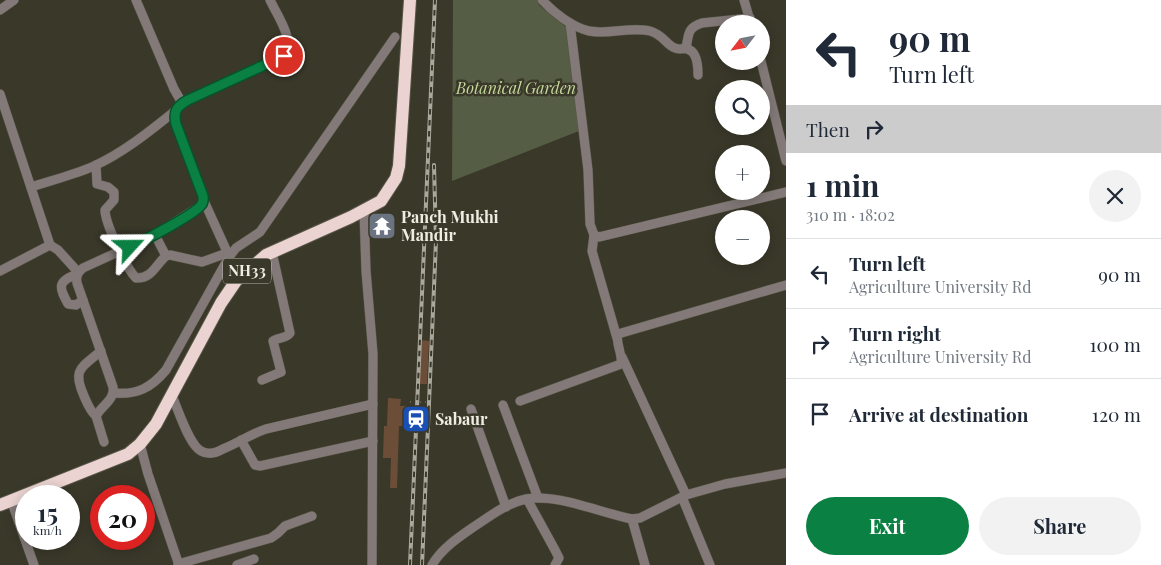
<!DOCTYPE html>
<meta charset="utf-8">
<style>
:root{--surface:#fff;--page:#f2f2f3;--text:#1f2937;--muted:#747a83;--line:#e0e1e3;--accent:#0b8043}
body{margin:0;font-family:"Playfair Display",serif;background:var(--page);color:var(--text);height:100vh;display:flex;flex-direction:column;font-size:19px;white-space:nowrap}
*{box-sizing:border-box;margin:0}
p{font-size:16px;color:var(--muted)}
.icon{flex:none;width:28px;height:28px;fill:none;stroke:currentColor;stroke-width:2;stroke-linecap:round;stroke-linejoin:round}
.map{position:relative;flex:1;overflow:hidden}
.side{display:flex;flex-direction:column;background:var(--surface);width:375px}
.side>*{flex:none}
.banner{background:#fff;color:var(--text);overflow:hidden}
.needle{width:32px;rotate:238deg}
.tools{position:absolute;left:715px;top:15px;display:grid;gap:10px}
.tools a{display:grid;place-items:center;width:55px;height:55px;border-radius:50%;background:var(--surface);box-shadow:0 2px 12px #0003;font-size:25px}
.speed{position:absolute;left:15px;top:485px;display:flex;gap:10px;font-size:25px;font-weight:700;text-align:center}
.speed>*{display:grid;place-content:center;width:65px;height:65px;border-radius:50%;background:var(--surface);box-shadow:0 2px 12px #0003;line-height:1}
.speed small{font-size:12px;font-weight:400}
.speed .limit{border:8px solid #d22;background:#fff;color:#111}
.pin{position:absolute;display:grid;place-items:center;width:42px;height:42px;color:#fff;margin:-21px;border:2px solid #fff;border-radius:50%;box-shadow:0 1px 5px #0007}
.me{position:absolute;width:55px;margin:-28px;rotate:66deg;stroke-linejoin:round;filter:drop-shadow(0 0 4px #0008)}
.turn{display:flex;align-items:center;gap:18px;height:105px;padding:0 20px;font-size:22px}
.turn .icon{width:65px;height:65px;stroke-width:2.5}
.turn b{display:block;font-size:35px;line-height:42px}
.then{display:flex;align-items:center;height:48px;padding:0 20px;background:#0003;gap:10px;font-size:19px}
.round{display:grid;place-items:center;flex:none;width:52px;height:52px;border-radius:26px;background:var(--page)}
.headline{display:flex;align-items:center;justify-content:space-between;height:85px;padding:0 20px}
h1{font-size:30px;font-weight:700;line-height:38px}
.action{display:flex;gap:10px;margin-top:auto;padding:10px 20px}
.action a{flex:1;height:58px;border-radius:30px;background:var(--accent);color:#fff;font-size:20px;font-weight:700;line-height:58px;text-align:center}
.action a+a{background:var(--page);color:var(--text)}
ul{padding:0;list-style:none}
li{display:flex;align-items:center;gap:15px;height:70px;padding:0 20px;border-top:1px solid var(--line)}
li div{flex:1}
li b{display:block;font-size:19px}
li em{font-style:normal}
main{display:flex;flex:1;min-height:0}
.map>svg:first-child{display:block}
</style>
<main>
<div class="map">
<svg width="786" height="565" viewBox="0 0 786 565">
<rect width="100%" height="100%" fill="#3a3829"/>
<polygon fill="#555d45" points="453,0 537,0 539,5 571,31 584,129 452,181"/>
<g fill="#6c4d38">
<polygon points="387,218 391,231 377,235 374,222"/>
<polygon points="421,340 429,341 427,384 419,384"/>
<polygon points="388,398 401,399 400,406 407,406 406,426 399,426 397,488 390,488 391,458 383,458 384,426 387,426"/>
</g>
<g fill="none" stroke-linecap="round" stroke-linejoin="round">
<defs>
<g id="minor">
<polyline points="136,0 174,89 182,103"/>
<path d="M542,0c12,13 30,27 47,31 21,4 41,-5 61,0 14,4 16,14 25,17 4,2 8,0 12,1 10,2 11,17 11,26"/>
<polyline points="744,0 751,24"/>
<polyline points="0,10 14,0"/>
<polyline points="570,23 588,170 590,224 594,235 599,237 786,192"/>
<path d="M686,48c3,-14 1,-20 16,-25l48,-5"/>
<polyline points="761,61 786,161"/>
<polyline points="0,94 50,245"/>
<path d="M96,165l1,19 11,3 6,5v8l-9,10c0,13 21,58 31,68 16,1 20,-14 30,-22l4,-1 32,7 25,-9"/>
<path d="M31,187c21,-7 43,-12 63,-21 29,-13 56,-35 81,-55"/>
<polyline points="204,201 229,256"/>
<polyline points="364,211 366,271 373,354 372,565"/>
<polyline points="155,235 166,256"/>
<polyline points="594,235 592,251 617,338"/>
<polyline points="0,271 50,245 58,250 78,272"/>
<path d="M77,276l-2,-1c-19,7 -15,14 -7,29l8,1 7,-5"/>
<polyline points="622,357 686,495"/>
<path d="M262,380l19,-8 -8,-31c5,-4 13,-2 17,-8l-18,-81"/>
<path d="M114,393c23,2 37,-5 52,-23l63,-113 7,-9 24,-16 135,-195"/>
<path d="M172,396c6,13 17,49 29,55 7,4 15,2 22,-2 15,-6 28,-15 43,-20l107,-25"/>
<path d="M520,401l101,-37c2,-10 -6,-21 -3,-30l168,-49"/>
<polyline points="503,405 538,498"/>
<polyline points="471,409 506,507"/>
<path d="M96,416c-6,-5 -9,-13 -12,-20 -12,-27 -3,-28 17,-45"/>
<polyline points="241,440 255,465 260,466 373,441"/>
<path d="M104,442l-8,-26c6,-11 19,-16 17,-29l-36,-104c-1,-7 0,-10 6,-15l70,-32 49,-31 1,-9 -27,-72 -1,-13 7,-8 6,-3 96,-44c12,-15 -7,-41 -14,-56"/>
<polyline points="140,444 148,474 179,565"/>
<polyline points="682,497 710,565"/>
<polyline points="527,499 555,550 559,558 555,565"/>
<polyline points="11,500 34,565"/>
<polyline points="632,519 645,565"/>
<polyline points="178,564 271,538 278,533 285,526 312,516"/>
<polyline points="237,565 254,559"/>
<path d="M432,565c10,-17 27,-28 43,-39 15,-10 32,-23 51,-27 30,-6 75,14 106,20l8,-1 46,-23 39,-11 61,-11"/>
</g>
<polyline id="highway" points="0,505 128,454 140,444 156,424 221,303 236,281 266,255 351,217 381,201 396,178 399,166 410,0"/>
</defs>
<use href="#minor" stroke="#575547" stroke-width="10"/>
<use href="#highway" stroke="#575547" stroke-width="14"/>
<use href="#minor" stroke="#827978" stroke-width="9"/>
<use href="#highway" stroke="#ead3d0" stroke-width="12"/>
<defs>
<g id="rail">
<polyline points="410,565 435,0"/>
<polyline points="422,565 436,241 434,165"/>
</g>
</defs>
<use href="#rail" stroke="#a9a89c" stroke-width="4"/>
<use href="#rail" stroke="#3a3829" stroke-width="2" stroke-dasharray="5.5" stroke-linecap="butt"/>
<polyline stroke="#8c8b7e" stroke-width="1" stroke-dasharray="1 4" stroke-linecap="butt" points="410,402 427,402"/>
</g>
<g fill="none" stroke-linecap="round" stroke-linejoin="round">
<defs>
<path id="route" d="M130,247c13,-6 66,-33 72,-43 2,-4 1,-5 1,-8l-27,-72c-3,-13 1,-18 12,-24l96,-44"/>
</defs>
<use href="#route" stroke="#07532c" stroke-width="12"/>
<use href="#route" stroke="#0b8043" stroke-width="9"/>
</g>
<defs>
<symbol id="temple-square" viewBox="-11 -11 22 22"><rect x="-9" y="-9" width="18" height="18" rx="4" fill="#6b7280" stroke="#3a3829"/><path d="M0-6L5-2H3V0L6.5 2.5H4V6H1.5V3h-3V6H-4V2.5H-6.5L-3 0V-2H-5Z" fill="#fff"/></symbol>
<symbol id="station-square" viewBox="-11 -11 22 22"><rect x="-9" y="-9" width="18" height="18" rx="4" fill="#1a4fb4" stroke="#3a3829"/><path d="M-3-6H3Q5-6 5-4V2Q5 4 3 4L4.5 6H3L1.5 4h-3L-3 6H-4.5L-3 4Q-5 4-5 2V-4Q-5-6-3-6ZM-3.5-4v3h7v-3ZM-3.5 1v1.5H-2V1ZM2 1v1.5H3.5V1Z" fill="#fff"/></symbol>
</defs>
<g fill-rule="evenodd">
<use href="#temple-square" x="366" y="210" width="32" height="32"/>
<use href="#station-square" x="400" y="403" width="32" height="32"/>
</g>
<g text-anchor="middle" stroke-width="5" stroke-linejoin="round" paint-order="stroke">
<rect fill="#3a3829" stroke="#b8b7ab" stroke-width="1" x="223" y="258.5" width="48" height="25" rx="4"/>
<g font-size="15" font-weight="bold" fill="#eeede3">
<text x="247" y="276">NH33</text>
</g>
<g font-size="16" font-style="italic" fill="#c4d89b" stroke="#3a3829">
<text x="516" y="94">Botanical Garden</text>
</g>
<g font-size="16" font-weight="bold" fill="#eeede3" stroke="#3a3829" text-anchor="start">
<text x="401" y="223">Panch Mukhi<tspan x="401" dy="18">Mandir</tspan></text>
<text x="435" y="425">Sabaur</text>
</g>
</g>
</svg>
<div class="tools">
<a><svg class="needle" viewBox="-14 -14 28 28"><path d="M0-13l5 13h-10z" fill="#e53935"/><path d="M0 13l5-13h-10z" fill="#747a83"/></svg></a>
<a><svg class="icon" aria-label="search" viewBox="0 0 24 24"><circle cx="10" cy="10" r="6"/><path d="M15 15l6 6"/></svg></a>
<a>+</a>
<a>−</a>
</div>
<div class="speed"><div>15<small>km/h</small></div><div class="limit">20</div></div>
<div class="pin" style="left:284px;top:56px;background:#d93025"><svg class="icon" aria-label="arrive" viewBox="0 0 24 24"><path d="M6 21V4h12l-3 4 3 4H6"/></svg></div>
<svg class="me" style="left:130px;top:247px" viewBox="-20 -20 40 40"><path d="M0-17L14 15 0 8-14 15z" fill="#0b8043" stroke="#fff" stroke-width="4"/></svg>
</div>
<section class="side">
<div class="banner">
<div class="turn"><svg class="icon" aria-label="left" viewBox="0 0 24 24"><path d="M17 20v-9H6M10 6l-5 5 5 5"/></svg><div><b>90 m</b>Turn left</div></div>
<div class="then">Then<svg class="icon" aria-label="right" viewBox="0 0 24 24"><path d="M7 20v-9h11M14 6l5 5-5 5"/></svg></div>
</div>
<div class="headline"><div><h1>1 min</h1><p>310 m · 18:02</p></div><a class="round"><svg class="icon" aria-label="close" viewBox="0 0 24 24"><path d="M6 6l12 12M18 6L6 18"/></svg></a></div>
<ul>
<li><svg class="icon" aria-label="left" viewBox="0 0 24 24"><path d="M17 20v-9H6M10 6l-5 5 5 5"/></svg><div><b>Turn left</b><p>Agriculture University Rd</p></div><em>90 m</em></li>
<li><svg class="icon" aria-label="right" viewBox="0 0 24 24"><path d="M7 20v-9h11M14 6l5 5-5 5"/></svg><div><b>Turn right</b><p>Agriculture University Rd</p></div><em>100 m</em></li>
<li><svg class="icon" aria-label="arrive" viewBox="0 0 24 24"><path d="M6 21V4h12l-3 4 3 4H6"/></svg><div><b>Arrive at destination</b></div><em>120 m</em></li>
</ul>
<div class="action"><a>Exit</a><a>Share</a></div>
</section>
</main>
